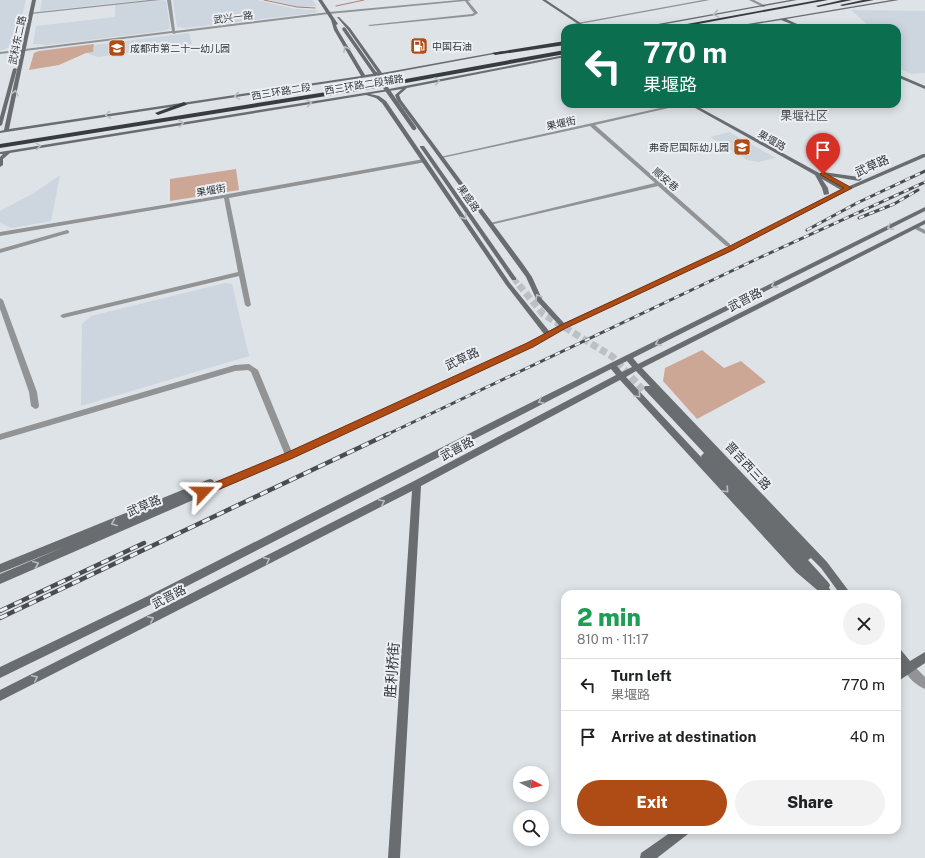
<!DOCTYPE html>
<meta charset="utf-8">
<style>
:root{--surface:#fff;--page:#f2f2f2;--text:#202124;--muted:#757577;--line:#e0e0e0;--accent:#af4c16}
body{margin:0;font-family:"Public Sans","Noto Sans SC",sans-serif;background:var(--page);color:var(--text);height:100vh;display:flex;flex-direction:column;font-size:15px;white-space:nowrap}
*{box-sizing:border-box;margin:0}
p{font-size:13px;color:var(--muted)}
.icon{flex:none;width:22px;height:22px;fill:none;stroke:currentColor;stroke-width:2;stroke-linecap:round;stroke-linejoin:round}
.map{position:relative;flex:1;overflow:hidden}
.details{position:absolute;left:561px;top:590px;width:340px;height:244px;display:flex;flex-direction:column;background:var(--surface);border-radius:12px;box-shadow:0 2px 10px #0003}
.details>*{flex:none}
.banner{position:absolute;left:561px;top:24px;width:340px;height:84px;border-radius:12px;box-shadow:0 2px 10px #0003;background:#0b6e4f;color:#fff;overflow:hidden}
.needle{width:26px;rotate:97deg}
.buttons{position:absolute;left:513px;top:766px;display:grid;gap:8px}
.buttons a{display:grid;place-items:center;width:36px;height:36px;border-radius:50%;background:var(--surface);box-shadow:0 2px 10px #0003;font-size:20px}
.pin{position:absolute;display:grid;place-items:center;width:34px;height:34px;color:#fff;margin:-41px -17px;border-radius:50% 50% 50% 0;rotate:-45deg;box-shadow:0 0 4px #0007}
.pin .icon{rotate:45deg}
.me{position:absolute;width:44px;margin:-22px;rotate:67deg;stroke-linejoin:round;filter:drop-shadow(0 0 3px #0008)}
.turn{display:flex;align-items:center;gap:14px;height:84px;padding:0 16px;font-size:18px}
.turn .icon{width:52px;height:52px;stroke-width:2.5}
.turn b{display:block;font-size:28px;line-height:34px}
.round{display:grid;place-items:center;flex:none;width:42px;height:42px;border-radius:21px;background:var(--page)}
.headline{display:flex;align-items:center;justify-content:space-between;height:68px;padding:0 16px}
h1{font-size:24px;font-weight:800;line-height:30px;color:#1e9e55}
.action{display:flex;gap:8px;margin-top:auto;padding:8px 16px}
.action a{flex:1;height:46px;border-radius:24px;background:var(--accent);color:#fff;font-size:16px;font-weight:800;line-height:46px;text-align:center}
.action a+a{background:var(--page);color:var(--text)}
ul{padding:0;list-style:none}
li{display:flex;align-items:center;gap:12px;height:52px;padding:0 16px;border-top:1px solid var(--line)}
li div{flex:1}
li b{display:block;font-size:15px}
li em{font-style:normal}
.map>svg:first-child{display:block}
</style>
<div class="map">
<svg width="925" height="858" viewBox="0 0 925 858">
<rect width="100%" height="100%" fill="#dee3e7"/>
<g fill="#cdd5df">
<polygon points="0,0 26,0 15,45 0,51"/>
<polygon points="42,0 145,0 40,11"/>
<polygon points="161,0 166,1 170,28 164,31 47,45 33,44 36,26 115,17 115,5"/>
<polygon points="173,0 257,0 295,9 319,10 314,13 186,28 177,27"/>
<polygon points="270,0 312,0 317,6 299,7"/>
<polygon points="851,10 925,11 925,73 911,74 897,67 897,28 871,28"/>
<polygon points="189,33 192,44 98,57 86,53 93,52 94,45"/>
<polygon points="729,132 776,158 758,162 747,160 710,137"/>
<polygon points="60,175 51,221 12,228 0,223 0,211 34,193"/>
<polygon points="225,283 232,284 249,356 81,406 82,324 91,316"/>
</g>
<g fill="#cda796">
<polygon points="94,44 93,52 86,53 59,65 29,70 34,53 39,51"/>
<polygon points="236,169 239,190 170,201 170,179"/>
<polygon points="702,350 724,368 741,361 766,382 697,419 663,381 665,368"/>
</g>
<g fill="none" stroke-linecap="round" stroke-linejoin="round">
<g stroke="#ac8270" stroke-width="1">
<polyline points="264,0 297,7 315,8"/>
<polyline points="336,6 364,0"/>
</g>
<polyline stroke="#bcc0c4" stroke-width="5.5" stroke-dasharray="5.5 3" stroke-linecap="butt" points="514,279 520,286"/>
<polyline stroke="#bcc0c4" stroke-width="7" stroke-dasharray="7 3.5" stroke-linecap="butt" points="519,285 543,314 613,357 643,390"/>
<g fill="#919394" fill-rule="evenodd">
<polygon points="149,0 160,0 31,14 29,13"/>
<polygon points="167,0 171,0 175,31 329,12 459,0 471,0 468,1 478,13 473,16 370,26 368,25 472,14 474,13 465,1 329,14 176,33 174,34 172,33 0,54 0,52 172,31"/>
<polygon points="703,0 710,0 574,25 572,24"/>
<polygon points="749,0 754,0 766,6 763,7"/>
<polygon points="678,104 686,104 595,125 730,244 730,246 726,246 658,186 490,225 490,223 655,183 590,126 442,158 440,157"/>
<polygon points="424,159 427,161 426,162 229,198 251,305 248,307 245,305 239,276 63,318 60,316 63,314 238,272 224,198 0,236 0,232 217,196"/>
<polygon points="915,225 925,230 925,234 913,228 912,227"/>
<polygon points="67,230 69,231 69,233 0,253 0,249"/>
<polygon points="0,298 3,300 37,392 39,406 38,408 35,409 31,406 29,392 0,309"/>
<polygon points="249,364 258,370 293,455 292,457 286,457 285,455 251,372 248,370 235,371 0,440 0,434 235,365"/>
<path d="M909,664l4,1 12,12v12c-8,-3 -18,-12 -21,-20l1,-4z"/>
</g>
<g fill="#6a6d6f" fill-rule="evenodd">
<polygon points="32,0 36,0 9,129 361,76 334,30 331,20 318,0 322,0 338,24 336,25 338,30 365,75 378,73 348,30 337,17 339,17 350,28 382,73 503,51 505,52 381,75 0,133 0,131 4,130"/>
<polygon points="542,0 546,0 588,28 584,28"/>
<polygon points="790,0 797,0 644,28 636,28"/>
<polygon points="891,0 899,0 786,19 806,28 801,28 781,20 732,28 724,28"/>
<path d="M565,55v2l-158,31 -8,7 2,5 122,164 9,13 10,22 22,24 162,-74 115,-59 -19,-11 6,9 1,6 -5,1 -2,-7 -7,-13 -127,-71h5l128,70 2,-2 36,5 3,2 -3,2 -36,-6 22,13 78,-34h2v3l-74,32 -121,62 -165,77 -33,19 -240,110 -292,127v-10l64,-27 -64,26v-9l207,-84 3,-1 3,1 1,3 72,-30 242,-110 16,-9 -38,-49 -124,-182 -6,-5 -10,-3 -356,58 -7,6v6l-3,2v-10l3,-3h-3v-2l389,-63zM402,89l-7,6 2,5 121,166 8,11 11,24 22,24 -10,6 -39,-48 -124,-182 -7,-5 -9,-2z"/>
<polygon points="15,68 17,69 2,125 0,126 0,117 13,69"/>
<polygon points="897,74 925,86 925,89 897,77"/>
<polygon points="420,146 424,146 516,278 516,280 512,280 420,147"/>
<path d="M925,207v4l-292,147 5,6 287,-144v4l-283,144 185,194 24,32h-11l-19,-26 -10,-10 -3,2 20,22 2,3 -1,3 5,6h-12l-26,-22 -176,-192 -199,106 -21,372h-12l24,-367 -412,210v-11l414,-209 202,-106 -5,-6 -455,233 -156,76v-11l148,-71 342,-173zM627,361l5,6 -10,5 -5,-6zM636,371l14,15h-5l-1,2 1,2 59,63 -3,3 1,2 -76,-81z"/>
<polygon points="897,649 901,650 910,661 925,652 925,663 897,682 897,670 901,668 897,662"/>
<polygon points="674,830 690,830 688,834 657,858 640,858 641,853"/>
</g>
<g fill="#393c3f" fill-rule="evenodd">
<polygon points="818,0 828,0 677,28 665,28"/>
<polygon points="842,0 852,0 818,7 816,6"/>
<polygon points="863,0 874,0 842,6 840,5"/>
<polygon points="565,41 565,45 495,55 492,53"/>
<polygon points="565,50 565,54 389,86 0,148 0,144 389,82"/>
<polygon points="184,102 187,104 186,105 158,115 155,113"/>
</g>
<defs>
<g id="rail-far1">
<polyline points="859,218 894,204 918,190"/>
<polyline points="807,230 857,203 925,171"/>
<polyline points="386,435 761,257 925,182"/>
</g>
<g id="rail">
<polyline points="0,611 144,543"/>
<polyline points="0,618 388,434"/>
</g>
</defs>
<use href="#rail-far1" stroke="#4a4d4f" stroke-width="3"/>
<use href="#rail" stroke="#4a4d4f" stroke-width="4.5"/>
<use href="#rail-far1" stroke="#ecf0f4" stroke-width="2" stroke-dasharray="5.5" stroke-linecap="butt"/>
<use href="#rail" stroke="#ecf0f4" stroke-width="3" stroke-dasharray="8" stroke-linecap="butt"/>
<polyline stroke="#6a6d6f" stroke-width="3.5" points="344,29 376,75"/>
<polyline stroke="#6a6d6f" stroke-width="4.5" points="376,74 414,128"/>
</g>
<defs><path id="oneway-chevron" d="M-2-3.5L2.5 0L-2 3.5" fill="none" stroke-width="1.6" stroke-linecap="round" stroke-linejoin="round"/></defs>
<g stroke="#b8bcbf">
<use href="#oneway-chevron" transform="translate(716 14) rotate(170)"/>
<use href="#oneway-chevron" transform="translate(346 49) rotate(-120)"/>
<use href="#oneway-chevron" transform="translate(437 81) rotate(-11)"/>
<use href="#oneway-chevron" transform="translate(15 93) rotate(-78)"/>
<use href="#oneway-chevron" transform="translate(237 96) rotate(171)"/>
<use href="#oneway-chevron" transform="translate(309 103) rotate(-9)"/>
<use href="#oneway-chevron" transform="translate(108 115) rotate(171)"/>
<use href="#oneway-chevron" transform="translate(181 123) rotate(-9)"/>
<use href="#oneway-chevron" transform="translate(38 146) rotate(-9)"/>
<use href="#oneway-chevron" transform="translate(464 217) rotate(56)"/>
<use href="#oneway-chevron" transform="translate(890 227) rotate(153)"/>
<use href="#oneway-chevron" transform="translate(774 285) rotate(154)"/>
<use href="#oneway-chevron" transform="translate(538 297) rotate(-120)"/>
<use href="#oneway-chevron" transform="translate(658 343) rotate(154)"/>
<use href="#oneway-chevron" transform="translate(638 395) rotate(47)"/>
<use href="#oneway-chevron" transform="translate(541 401) rotate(154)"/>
<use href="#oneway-chevron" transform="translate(726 490) rotate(47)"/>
<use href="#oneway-chevron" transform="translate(382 502) rotate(-27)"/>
<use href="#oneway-chevron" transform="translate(114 523) rotate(158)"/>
<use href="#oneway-chevron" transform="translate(267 560) rotate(-27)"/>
<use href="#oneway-chevron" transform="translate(36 564) rotate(-23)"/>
<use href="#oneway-chevron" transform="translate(151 619) rotate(-27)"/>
<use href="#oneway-chevron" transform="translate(35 678) rotate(-27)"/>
</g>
<polygon fill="#af4c16" stroke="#72310e" points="823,172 852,188 731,251 566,328 533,347 293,458 206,495 199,495 198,492 199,489 286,453 527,343 561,325 726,248 844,188 821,175 820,174"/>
<defs>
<symbol id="fuel-square" viewBox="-11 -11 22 22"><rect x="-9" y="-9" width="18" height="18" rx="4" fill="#af4c16" stroke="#ecf0f4"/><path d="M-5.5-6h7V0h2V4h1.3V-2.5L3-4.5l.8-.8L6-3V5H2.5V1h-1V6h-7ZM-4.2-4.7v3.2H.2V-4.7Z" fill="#fff"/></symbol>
<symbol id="school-square" viewBox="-11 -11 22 22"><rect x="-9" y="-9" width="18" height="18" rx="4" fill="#af4c16" stroke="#ecf0f4"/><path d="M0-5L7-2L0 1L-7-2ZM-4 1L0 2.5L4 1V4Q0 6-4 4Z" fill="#fff"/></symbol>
</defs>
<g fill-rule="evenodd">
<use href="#fuel-square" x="409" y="36" width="20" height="20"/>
<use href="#school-square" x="107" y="38" width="20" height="20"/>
<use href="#school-square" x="732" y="137" width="20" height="20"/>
</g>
<g text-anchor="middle" stroke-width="4" stroke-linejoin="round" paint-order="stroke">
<g font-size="10" fill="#333537" stroke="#ecf0f4">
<text transform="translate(233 17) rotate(-7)" y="4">武兴一路</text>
<text transform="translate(17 40) rotate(-78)" y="4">武科东二路</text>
<text transform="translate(364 84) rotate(-9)" y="4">西三环路二段辅路</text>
<text transform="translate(281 91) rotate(-9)" y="4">西三环路二段</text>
<text transform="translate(561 123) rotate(-12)" y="4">果堰街</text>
<text transform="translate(772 140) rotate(29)" y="4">果堰路</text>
<text transform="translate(666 179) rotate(41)" y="4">顺安巷</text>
<text transform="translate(211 190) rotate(-10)" y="4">果堰街</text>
<text transform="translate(469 198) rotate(55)" y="4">果盛路</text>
</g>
<g font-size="10" fill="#333537" stroke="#ecf0f4" text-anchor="start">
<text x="432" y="50">中国石油</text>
<text x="130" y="52">成都市第二十一幼儿园</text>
<text x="729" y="151" text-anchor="end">弗奇尼国际幼儿园</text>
</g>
<g font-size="12" fill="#525559" stroke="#ecf0f4">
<text x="804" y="120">果堰社区</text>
</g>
<g font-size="12" fill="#333537" stroke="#ecf0f4">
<text transform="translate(872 166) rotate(-24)" y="4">武草路</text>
<text transform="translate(745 300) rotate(-27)" y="4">武晋路</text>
<text transform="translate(462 359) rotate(-25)" y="4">武草路</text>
<text transform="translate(457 449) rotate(-28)" y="4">武晋路</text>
<text transform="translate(748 466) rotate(47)" y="4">晋吉西三路</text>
<text transform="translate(144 506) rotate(-23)" y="4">武草路</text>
<text transform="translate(169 597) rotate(-27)" y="4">武晋路</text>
</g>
<g font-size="14" fill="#333537" stroke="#ecf0f4">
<text transform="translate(392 670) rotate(-86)" y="5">胜利桥街</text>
</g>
</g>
</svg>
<div class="buttons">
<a><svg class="needle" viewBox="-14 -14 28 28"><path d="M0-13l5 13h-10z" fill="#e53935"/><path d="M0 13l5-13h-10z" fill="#757577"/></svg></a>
<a><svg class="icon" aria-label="search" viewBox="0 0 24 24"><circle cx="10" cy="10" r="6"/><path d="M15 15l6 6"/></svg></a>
</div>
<div class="pin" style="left:823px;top:174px;background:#d93025"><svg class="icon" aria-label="arrive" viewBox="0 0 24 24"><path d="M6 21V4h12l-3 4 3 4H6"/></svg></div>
<svg class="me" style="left:203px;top:492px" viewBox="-20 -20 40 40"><path d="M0-17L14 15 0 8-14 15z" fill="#af4c16" stroke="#fff" stroke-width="4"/></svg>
<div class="banner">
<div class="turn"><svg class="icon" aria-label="left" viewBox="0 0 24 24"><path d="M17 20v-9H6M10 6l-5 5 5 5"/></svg><div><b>770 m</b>果堰路</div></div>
</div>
<section class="details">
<div class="headline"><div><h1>2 min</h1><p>810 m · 11:17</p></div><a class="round"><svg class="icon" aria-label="close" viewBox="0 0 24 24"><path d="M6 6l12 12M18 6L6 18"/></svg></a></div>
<ul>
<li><svg class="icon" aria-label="left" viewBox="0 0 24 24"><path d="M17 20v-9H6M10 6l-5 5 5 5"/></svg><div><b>Turn left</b><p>果堰路</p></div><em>770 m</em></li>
<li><svg class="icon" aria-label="arrive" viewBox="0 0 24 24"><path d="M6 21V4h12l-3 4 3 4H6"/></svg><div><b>Arrive at destination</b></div><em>40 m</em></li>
</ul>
<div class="action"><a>Exit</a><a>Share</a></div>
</section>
</div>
